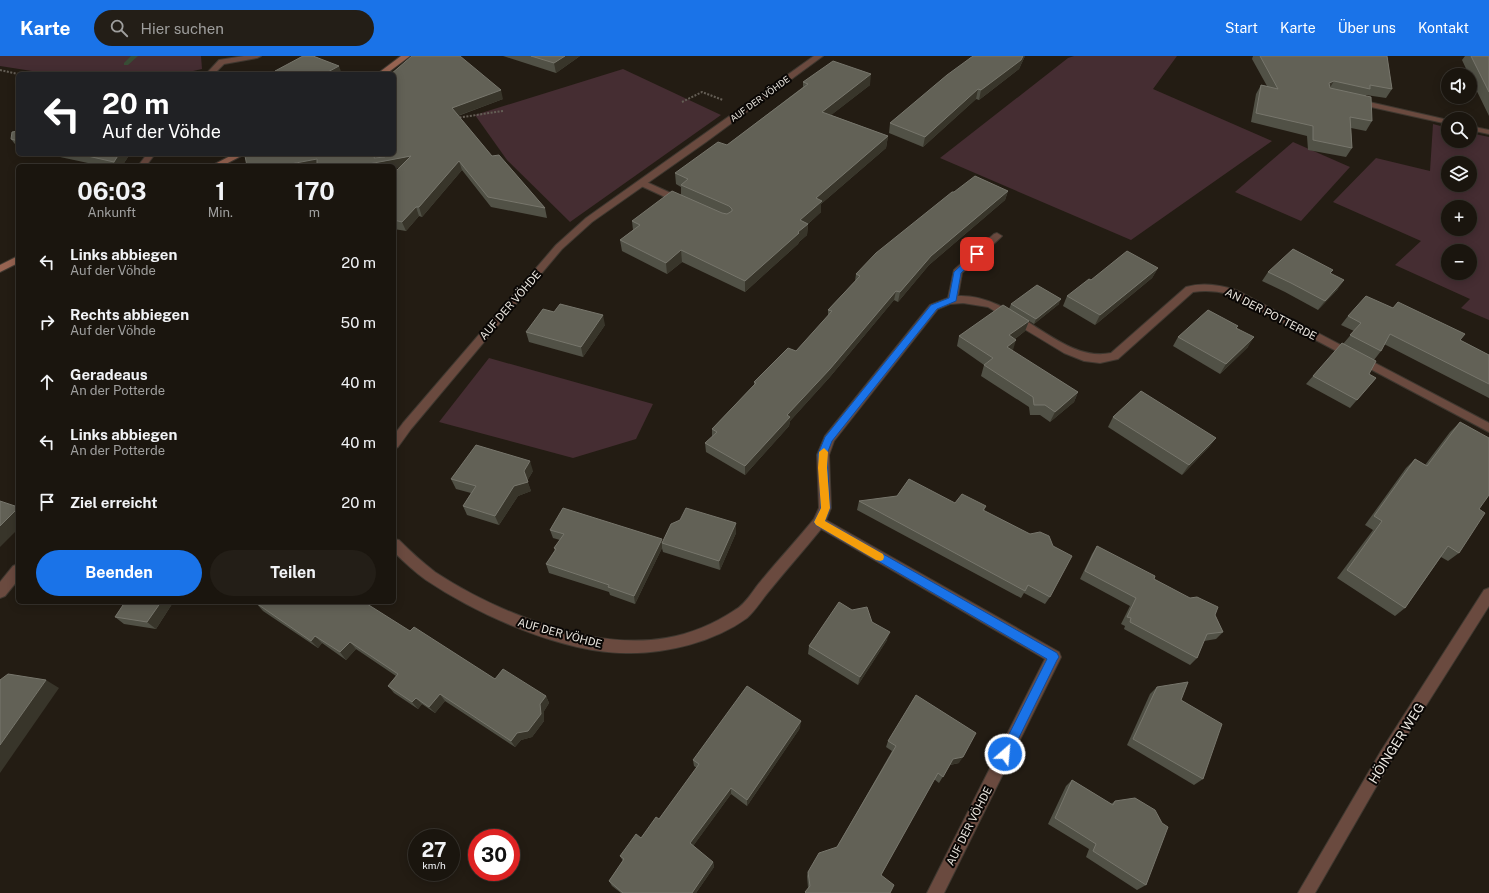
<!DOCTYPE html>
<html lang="de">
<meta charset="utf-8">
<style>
:root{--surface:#1a150e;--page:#231e17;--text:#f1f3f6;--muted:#9f9f9e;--line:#38342e;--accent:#1a73e8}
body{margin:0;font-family:"Public Sans",sans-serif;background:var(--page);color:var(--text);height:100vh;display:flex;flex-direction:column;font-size:15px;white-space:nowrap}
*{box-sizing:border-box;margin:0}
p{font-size:13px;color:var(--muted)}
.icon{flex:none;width:22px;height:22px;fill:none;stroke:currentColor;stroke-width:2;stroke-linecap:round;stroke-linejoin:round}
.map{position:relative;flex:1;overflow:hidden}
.panel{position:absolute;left:16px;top:108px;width:380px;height:440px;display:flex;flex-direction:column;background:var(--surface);border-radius:6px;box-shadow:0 2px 10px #0003,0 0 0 1px var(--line)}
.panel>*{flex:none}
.guide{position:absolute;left:16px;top:16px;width:380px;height:84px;border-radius:6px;box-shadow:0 2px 10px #0003,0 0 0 1px var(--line);background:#202124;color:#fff;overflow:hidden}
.tools{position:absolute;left:1441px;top:12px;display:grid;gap:8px}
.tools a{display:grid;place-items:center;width:36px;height:36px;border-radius:50%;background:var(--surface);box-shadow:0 2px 10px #0003,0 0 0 1px var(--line);font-size:20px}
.speed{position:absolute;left:408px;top:773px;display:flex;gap:8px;font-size:20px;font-weight:700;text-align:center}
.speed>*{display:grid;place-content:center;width:52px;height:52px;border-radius:50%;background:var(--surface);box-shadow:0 2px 10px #0003,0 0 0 1px var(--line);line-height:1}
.speed small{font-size:10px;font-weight:400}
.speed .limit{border:6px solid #d22;background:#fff;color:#111}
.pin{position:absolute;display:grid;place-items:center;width:34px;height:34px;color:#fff;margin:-17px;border-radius:8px;box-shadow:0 2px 6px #0006}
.me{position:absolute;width:44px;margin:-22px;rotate:27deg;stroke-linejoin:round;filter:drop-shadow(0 0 3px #0008)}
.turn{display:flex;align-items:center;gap:14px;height:84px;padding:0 20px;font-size:18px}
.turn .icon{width:52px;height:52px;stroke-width:2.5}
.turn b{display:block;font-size:28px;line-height:34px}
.eta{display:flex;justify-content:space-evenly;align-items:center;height:68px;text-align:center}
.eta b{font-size:24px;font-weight:700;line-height:28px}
.primary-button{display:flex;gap:8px;margin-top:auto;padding:8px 20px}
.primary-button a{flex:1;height:46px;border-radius:24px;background:var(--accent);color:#fff;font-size:16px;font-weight:700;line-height:46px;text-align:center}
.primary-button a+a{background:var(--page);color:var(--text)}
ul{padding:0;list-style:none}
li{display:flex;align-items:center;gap:12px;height:60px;padding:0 20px}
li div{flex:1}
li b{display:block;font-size:15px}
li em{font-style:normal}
header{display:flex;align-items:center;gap:24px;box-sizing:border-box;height:56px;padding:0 20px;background:var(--accent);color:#fff}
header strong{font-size:19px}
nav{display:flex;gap:22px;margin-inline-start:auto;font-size:14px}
.search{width:280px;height:36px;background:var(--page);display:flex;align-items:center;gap:10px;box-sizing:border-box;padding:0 14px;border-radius:22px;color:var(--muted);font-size:15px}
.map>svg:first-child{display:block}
</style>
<header>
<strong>Karte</strong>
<div class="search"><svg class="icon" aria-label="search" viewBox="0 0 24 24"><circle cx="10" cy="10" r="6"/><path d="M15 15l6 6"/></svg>Hier suchen</div>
<nav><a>Start</a><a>Karte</a><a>Über uns</a><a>Kontakt</a></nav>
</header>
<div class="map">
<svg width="1489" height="837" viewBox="0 0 1489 837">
<rect width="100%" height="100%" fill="#231c13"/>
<g fill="#452d32" fill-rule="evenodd">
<polygon points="0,0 201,0 202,13 180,18 51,18 0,10"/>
<polygon points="1074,0 1177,0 1153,33 1272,85 1131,184 940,102 1068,2"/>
<polygon points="623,13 721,59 570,166 507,104 475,59"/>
<path d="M1433,68l15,4v13h22v-8l19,4v183l-28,-12 9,-9 -75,-34 26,-24 -88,-39 43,-44 54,13zM1448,107h22v22h-22zM1448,151h22v22h-22zM1448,195h22v22h-22z"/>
<polygon points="1293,86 1350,111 1301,165 1235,136"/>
<polygon points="489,302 653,348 636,383 573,402 439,366"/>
</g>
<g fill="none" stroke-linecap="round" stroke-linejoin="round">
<polygon fill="#384c35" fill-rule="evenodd" points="131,0 138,0 128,9 124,9 124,7"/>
<defs>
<polygon id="lane" points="642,124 684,143 686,145 681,148 678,147 639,129 638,127"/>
<g id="street">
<polygon points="244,0 261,0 257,2 224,8 214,18 206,18 219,4"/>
<polygon points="814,0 823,0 706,86 592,166 562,193 411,373 398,391 394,393 394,379 403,367 556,189 586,162"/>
<polygon points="1353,43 1356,43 1448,64 1448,68 1353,47"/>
<polygon points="1470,70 1489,74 1489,78 1470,74"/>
<polygon points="147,98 155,98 146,110 138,110"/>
<path d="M997,177l5,3 -2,2 -38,35 -4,23c57,-3 102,68 153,57l75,-66c17,-5 33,-2 50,3l253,133v9l-260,-138c-12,-3 -24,-4 -36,-2l-75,67 -18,4 -16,-2 -20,-8 -76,-46 -25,-4 -13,1 -12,5 -104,132 -5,14 2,53 -5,12 233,132 2,5 -117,236h-17l118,-234 -224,-130c-17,21 -34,40 -51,61 -8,9 -14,20 -23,28 -33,24 -81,36 -121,35 -63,0 -148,-38 -200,-73 -11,-8 -22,-18 -32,-28v-13l5,1c11,11 23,22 36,32 61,40 157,79 231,66 24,-4 48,-14 69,-28 11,-6 18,-20 26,-29 17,-21 36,-41 53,-62l5,-11 -2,-53 8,-19 105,-131 18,-7 6,-28 40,-36z"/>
<polygon points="18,508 18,524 5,540 0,542 0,526 13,510"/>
<polygon points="1489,532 1489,550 1391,705 1315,837 1298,837 1381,695 1484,534"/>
</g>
<g id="secondary">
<polygon points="401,0 410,0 386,18 377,18"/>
<polygon points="234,98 245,98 222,110 211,110"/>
<polygon points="18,200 18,207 0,216 0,209"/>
</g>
</defs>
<use href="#lane" stroke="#3f3830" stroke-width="2"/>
<use href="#street" stroke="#3f3830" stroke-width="2"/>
<use href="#secondary" stroke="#3f3830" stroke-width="2"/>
<g stroke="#645e55" stroke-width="2" stroke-dasharray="2 1.5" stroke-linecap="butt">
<polyline points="0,14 18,18"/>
<polyline points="682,46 702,36 723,44"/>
<polyline points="456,62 503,55"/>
</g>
<use href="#lane" fill="#6a4a3f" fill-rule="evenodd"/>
<use href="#street" fill="#6a4a3f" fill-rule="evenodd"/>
<use href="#secondary" fill="#966351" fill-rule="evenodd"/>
</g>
<g fill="#515146">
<polygon points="503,0 580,0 556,17"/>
<polygon points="973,0 1025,0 1019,13 979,44 976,43 923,91 889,77 890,67"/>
<polygon points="1253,0 1387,0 1392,33 1386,42 1366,39 1366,40 1372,65 1366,75 1351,72 1352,92 1346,101 1308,94 1307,80 1251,66 1256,38 1261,29 1267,30 1252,3"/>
<polygon points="1465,0 1489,0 1489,60 1470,21 1470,19 1469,19 1462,4"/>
<polygon points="275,15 342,18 276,18"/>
<polygon points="394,18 503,43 458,60 492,100 545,152 547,162 491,151 462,114 422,161 419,160 406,175 394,173 394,117 399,112 252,98 384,98 383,101 385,101 394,98"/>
<polygon points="803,26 870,29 831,59 888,80 886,92 821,148 821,156 808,168 807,179 799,186 798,188 745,236 682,206 667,218 622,195 620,184 633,174 632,165 681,139 681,131 676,128 675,117 727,89 803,31"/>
<polygon points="18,75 18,92 11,83"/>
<polygon points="46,98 130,98 122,110 102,110"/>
<polygon points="1008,135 1005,144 929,209 898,246 894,244 829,322 790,365 789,370 745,419 706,396 705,387 712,381 712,373 754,329 754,326 796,295 828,260 828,254 855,225 856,218 954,136"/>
<polygon points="1158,212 1152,222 1095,269 1063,250 1067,240"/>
<polygon points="1268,216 1330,217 1338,233 1318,254 1285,236 1262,225"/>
<polygon points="1011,248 1059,248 1034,268 1029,265 1025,275 1015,283 1012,295 1078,336 1074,346 1050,366 1040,359 1030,359 1029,351 981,320 984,309 957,290 959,280 1009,253"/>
<polygon points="1348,260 1460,284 1489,299 1489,342 1384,288 1381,295 1374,304 1369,318 1376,322 1350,352 1306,328 1313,320 1343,288 1354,275 1341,269"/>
<polygon points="605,269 583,301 529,286 526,276"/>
<polygon points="1178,281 1248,291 1220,318 1173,290"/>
<polygon points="1113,361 1216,382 1209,391 1182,419 1108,371"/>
<polygon points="1460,366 1479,453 1459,497 1448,505 1441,501 1405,552 1395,560 1337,522 1373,474 1365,469 1406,412 1415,403 1425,409 1450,376"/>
<polygon points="533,415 527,425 531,435 518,440 499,469 467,459 463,450 471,437 456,433 451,423"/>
<polygon points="859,445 986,450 984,455 1050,541 1045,548 1024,537 1021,542 857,454"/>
<polygon points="550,474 662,486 736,477 720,514 663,496 662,492 635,548 610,539 609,536 549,517 546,508 555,495 554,492 560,484 553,482"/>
<polygon points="1097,490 1215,559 1223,576 1216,583 1204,585 1197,602 1190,609 1124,573 1125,570 1121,568 1130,550 1080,523 1092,498"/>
<polygon points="161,546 170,546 172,548 156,573 124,568 115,561"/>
<polygon points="256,547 410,575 495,623 546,640 549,647 544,655 544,665 532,681 521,684 515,691 445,645 435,657 422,648 418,653 394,637 388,630 396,620 356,593 346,604 322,587 318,592 263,555"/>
<polygon points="852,554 872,566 887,584 858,629 808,598 809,590"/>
<polygon points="1157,631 1181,644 1203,723 1194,729 1127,689 1150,638"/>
<polygon points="800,672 747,750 731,738 693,790 713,806 714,811 696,837 621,837 612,830 609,825 623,805 620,800 641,782 659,763 697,712 694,710 693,704"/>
<polygon points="888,685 959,707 950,709 939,727 934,723 881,819 890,837 805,837 808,832 807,820 808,816 837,791 892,695 886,691"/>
<polygon points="1072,724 1111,748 1115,745 1146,829 1137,834 1086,801 1089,793 1048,768 1066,730"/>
</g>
<g fill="#38352a">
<polygon points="565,0 580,0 556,17 554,7"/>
<polygon points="1023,0 1025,0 1019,13 979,44 981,34"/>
<polygon points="339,10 342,18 324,18"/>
<polygon points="871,18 870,29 821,67 822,56"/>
<polygon points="1334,25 1328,35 1329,27"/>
<polygon points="978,33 976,43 923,91 925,81"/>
<polygon points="501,34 503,43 454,61 452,52"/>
<polygon points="888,80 886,92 821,148 821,156 808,168 807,179 799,186 798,188 745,236 745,225 800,164 816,142"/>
<polygon points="119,98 130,98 122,110 117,110 114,106"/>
<polygon points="376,98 384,98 381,106 411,100 414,109 394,113 394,110 358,110 374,102"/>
<polygon points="317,103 320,110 280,110"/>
<polygon points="459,105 462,114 422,161 419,151"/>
<polygon points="1008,135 1005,144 929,209 898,246 900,236 931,200"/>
<polygon points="416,151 419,160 406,175 402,166"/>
<polygon points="681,194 682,206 667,218 666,207"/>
<polygon points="1158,212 1152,222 1095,269 1100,259"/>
<polygon points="1344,224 1338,233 1318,254 1325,245"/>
<polygon points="896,235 894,244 829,322 790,365 789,370 745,419 745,410 787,359"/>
<polygon points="1061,243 1059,248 1034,268 1036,263"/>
<polygon points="603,259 605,269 583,301 581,291"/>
<polygon points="1029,265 1025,275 1006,290 1009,279"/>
<polygon points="1254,281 1248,291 1220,318 1226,308"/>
<polygon points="1016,284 1013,294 1003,302 1007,291"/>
<polygon points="1078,336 1074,346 1050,366 1055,356"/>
<polygon points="1216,382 1209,391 1182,419 1189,409"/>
<polygon points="530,405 533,415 527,425 524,415"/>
<polygon points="528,426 531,435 518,440 499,469 495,460 514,430"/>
<polygon points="18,452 18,473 0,491 0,470"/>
<polygon points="736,467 736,477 720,514 719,505"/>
<polygon points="662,483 662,492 635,548 634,540"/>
<polygon points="161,546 170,546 172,548 156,573 147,566"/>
<polygon points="890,576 887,584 858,629 860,621"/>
<polygon points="315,580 322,587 318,592 311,585"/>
<polygon points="350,586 356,593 346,604 340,596"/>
<polygon points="46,624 59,632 0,717 0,689"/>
<polygon points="440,638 445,645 435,657 429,651"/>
<polygon points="546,640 549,647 544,655 544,665 532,681 521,684 515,691 511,685"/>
<polygon points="416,642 422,648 418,653 412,646"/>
<polygon points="801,665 800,672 747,750 747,744"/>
<polygon points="963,701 959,707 949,709 953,703"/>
<polygon points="731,732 731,738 691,793 690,787"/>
<polygon points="713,806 714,811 696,837 692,837"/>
</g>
<g fill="#626156" stroke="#77766c">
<polygon points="303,0 313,0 339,10 324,18 283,18 275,15"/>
<polygon points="412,0 460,0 501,34 452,52 492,100 499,99 545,152 488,141 459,105 419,151 416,151 402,166 394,164 394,117 411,100 358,110 317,110 317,103 280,110 247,110 245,100 252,98 376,98 374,102 385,101 386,98 394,98 394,18 391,18"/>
<polygon points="531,0 565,0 554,7"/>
<polygon points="973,0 1023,0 1021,4 981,34 978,33 925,81 890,67 947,19"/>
<polygon points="1260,0 1387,0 1392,33 1370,29 1370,33 1334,25 1329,27 1330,32 1371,41 1372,65 1350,61 1352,92 1313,84 1313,70 1256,57 1261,29 1278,33"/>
<polygon points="1471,0 1489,0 1489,36"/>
<polygon points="833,5 871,18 822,56 888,80 816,142 822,145 800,164 808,168 798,176 799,177 745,225 681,194 666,207 620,184 640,169 632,165 672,135 722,157 727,158 732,155 732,153 729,150 681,129 688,123 675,117 718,86 727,89 808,28 803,26"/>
<polygon points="18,75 18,85 11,83 12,76"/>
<polygon points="79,98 119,98 114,106"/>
<polygon points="975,120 1008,135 931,200 900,236 896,235 830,313 787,359 790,361 745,410 705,387 717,376 712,373 756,327 754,326 788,292 796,295 832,255 828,254 860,220 856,218 876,197 952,136 954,136"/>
<polygon points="1293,193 1333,214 1330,217 1344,224 1325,245 1291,227 1268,216"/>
<polygon points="1127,195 1158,212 1100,259 1067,240 1089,223 1091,224"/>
<polygon points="1037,229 1061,243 1036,263 1011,248"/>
<polygon points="1366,240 1393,252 1398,246 1465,278 1460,284 1489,299 1489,328 1390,278 1381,295 1350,279 1361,267 1348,260"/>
<polygon points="560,248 603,259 581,291 526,276 543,253 554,256"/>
<polygon points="1003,249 1029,265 1009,279 1016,284 1007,291 1078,336 1055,356 1045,349 1034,349 1033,341 984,309 993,302 959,280"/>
<polygon points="1208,254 1238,270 1236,272 1254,281 1226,308 1178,281"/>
<polygon points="1342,287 1376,305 1369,318 1376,322 1357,344 1313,320"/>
<polygon points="1141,335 1216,382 1189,409 1113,361"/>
<polygon points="1460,366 1489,382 1489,439 1479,453 1485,457 1459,497 1448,490 1405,552 1347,514 1382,465 1374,460 1415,403 1427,410"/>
<polygon points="476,389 530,405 524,415 528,426 514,430 495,460 463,450 476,430 451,423"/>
<polygon points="909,423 955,447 962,438 986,450 983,454 1030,478 1040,476 1049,480 1053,490 1072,500 1050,541 1028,529 1025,535 859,445 897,440"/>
<polygon points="0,445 18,451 18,452 0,470"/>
<polygon points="563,452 662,483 634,540 608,531 609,529 546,508 556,493 554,492 564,478 550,474"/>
<polygon points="686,452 736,467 719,505 662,487 671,468 680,464"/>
<polygon points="1097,490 1155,520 1154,523 1190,542 1197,541 1218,551 1215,559 1223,576 1207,578 1197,602 1130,566 1131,562 1127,561 1136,542 1085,515"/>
<polygon points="125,546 161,546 147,566 115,561"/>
<polygon points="257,546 364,546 410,575 414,571 495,623 503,613 546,640 540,648 541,658 528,675 517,677 511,685 440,638 429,651 416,642 412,646 388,630 398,618 350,586 340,596 315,580 311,585 256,547"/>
<polygon points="839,546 852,554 867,551 872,566 890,576 860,621 809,590"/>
<polygon points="8,618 46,624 0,689 0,624"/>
<polygon points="1188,626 1181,644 1222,668 1203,723 1133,683 1157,631"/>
<polygon points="747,630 801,665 747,744 731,732 690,787 713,806 692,837 623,837 609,825 624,803 620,800 636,778 641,782 656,761 659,763 699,708 693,704"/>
<polygon points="916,639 976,677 963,701 953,703 943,721 938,717 881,819 894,829 890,837 806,837 805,836 810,830 808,816 819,797 837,791 896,690 888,685"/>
<polygon points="1072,724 1113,749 1115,745 1135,742 1155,754 1162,767 1168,771 1146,829 1093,795 1096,788 1055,762"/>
</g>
<polygon fill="#1a73e8" stroke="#114b97" points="975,196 977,196 981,198 961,217 956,245 937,253 832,385 827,398 830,452 825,465 1057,597 1059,601 1057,604 1009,702 1005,704 1001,702 999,698 1001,694 1047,603 816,469 814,466 821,452 818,398 825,381 931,249 949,242 954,216"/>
<polygon fill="#f59e0b" points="824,392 828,396 827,412 830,452 825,465 883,498 884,501 883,504 880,505 876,504 816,469 814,466 821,452 818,412 819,396"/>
<g text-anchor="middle" stroke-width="4" stroke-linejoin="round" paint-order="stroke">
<g font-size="9" fill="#eae6df" stroke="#0a0705">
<text transform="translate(760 43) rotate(-36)" y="3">AUF DER VÖHDE</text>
</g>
<g font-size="11" fill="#eae6df" stroke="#0a0705">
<text transform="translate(510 249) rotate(-49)" y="4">AUF DER VÖHDE</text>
<text transform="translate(1271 258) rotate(27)" y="4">AN DER POTTERDE</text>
<text transform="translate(560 577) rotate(15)" y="4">AUF DER VÖHDE</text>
<text transform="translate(969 770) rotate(-63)" y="4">AUF DER VÖHDE</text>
</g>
<g font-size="13" fill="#eae6df" stroke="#0a0705">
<text transform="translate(1396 687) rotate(-58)" y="5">HÖINGER WEG</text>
</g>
</g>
</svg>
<div class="tools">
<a><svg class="icon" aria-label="sound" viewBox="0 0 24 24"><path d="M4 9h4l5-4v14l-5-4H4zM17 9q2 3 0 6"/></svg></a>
<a><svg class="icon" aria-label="search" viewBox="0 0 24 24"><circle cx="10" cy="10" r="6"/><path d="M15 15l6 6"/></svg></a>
<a><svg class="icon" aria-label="layers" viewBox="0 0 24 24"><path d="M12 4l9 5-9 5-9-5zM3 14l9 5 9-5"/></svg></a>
<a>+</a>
<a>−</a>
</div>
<div class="speed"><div>27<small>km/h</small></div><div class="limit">30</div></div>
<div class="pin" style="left:977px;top:198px;background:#d93025"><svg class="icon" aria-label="arrive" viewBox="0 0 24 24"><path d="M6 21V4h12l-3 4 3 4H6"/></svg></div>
<svg class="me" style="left:1005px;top:698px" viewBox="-20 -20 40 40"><circle r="17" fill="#1a73e8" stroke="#fff" stroke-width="3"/><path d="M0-11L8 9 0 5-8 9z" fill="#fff"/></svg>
<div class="guide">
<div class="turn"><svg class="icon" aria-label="left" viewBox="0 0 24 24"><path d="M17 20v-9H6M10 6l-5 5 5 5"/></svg><div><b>20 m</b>Auf der Vöhde</div></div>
</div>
<section class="panel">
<div class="eta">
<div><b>06:03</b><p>Ankunft</p></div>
<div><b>1</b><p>Min.</p></div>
<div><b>170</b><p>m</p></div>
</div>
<ul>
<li><svg class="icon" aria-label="left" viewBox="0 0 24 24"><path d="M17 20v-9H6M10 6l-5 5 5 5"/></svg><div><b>Links abbiegen</b><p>Auf der Vöhde</p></div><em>20 m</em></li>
<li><svg class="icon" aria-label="right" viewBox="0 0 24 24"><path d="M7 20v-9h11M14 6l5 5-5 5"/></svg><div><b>Rechts abbiegen</b><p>Auf der Vöhde</p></div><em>50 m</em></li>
<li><svg class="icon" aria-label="ahead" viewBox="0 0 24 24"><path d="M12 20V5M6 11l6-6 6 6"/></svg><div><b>Geradeaus</b><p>An der Potterde</p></div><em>40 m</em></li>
<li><svg class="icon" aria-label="left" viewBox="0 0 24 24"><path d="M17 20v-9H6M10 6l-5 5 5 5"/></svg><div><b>Links abbiegen</b><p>An der Potterde</p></div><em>40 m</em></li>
<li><svg class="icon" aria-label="arrive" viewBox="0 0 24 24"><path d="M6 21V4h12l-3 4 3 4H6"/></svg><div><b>Ziel erreicht</b></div><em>20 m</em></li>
</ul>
<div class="primary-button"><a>Beenden</a><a>Teilen</a></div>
</section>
</div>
